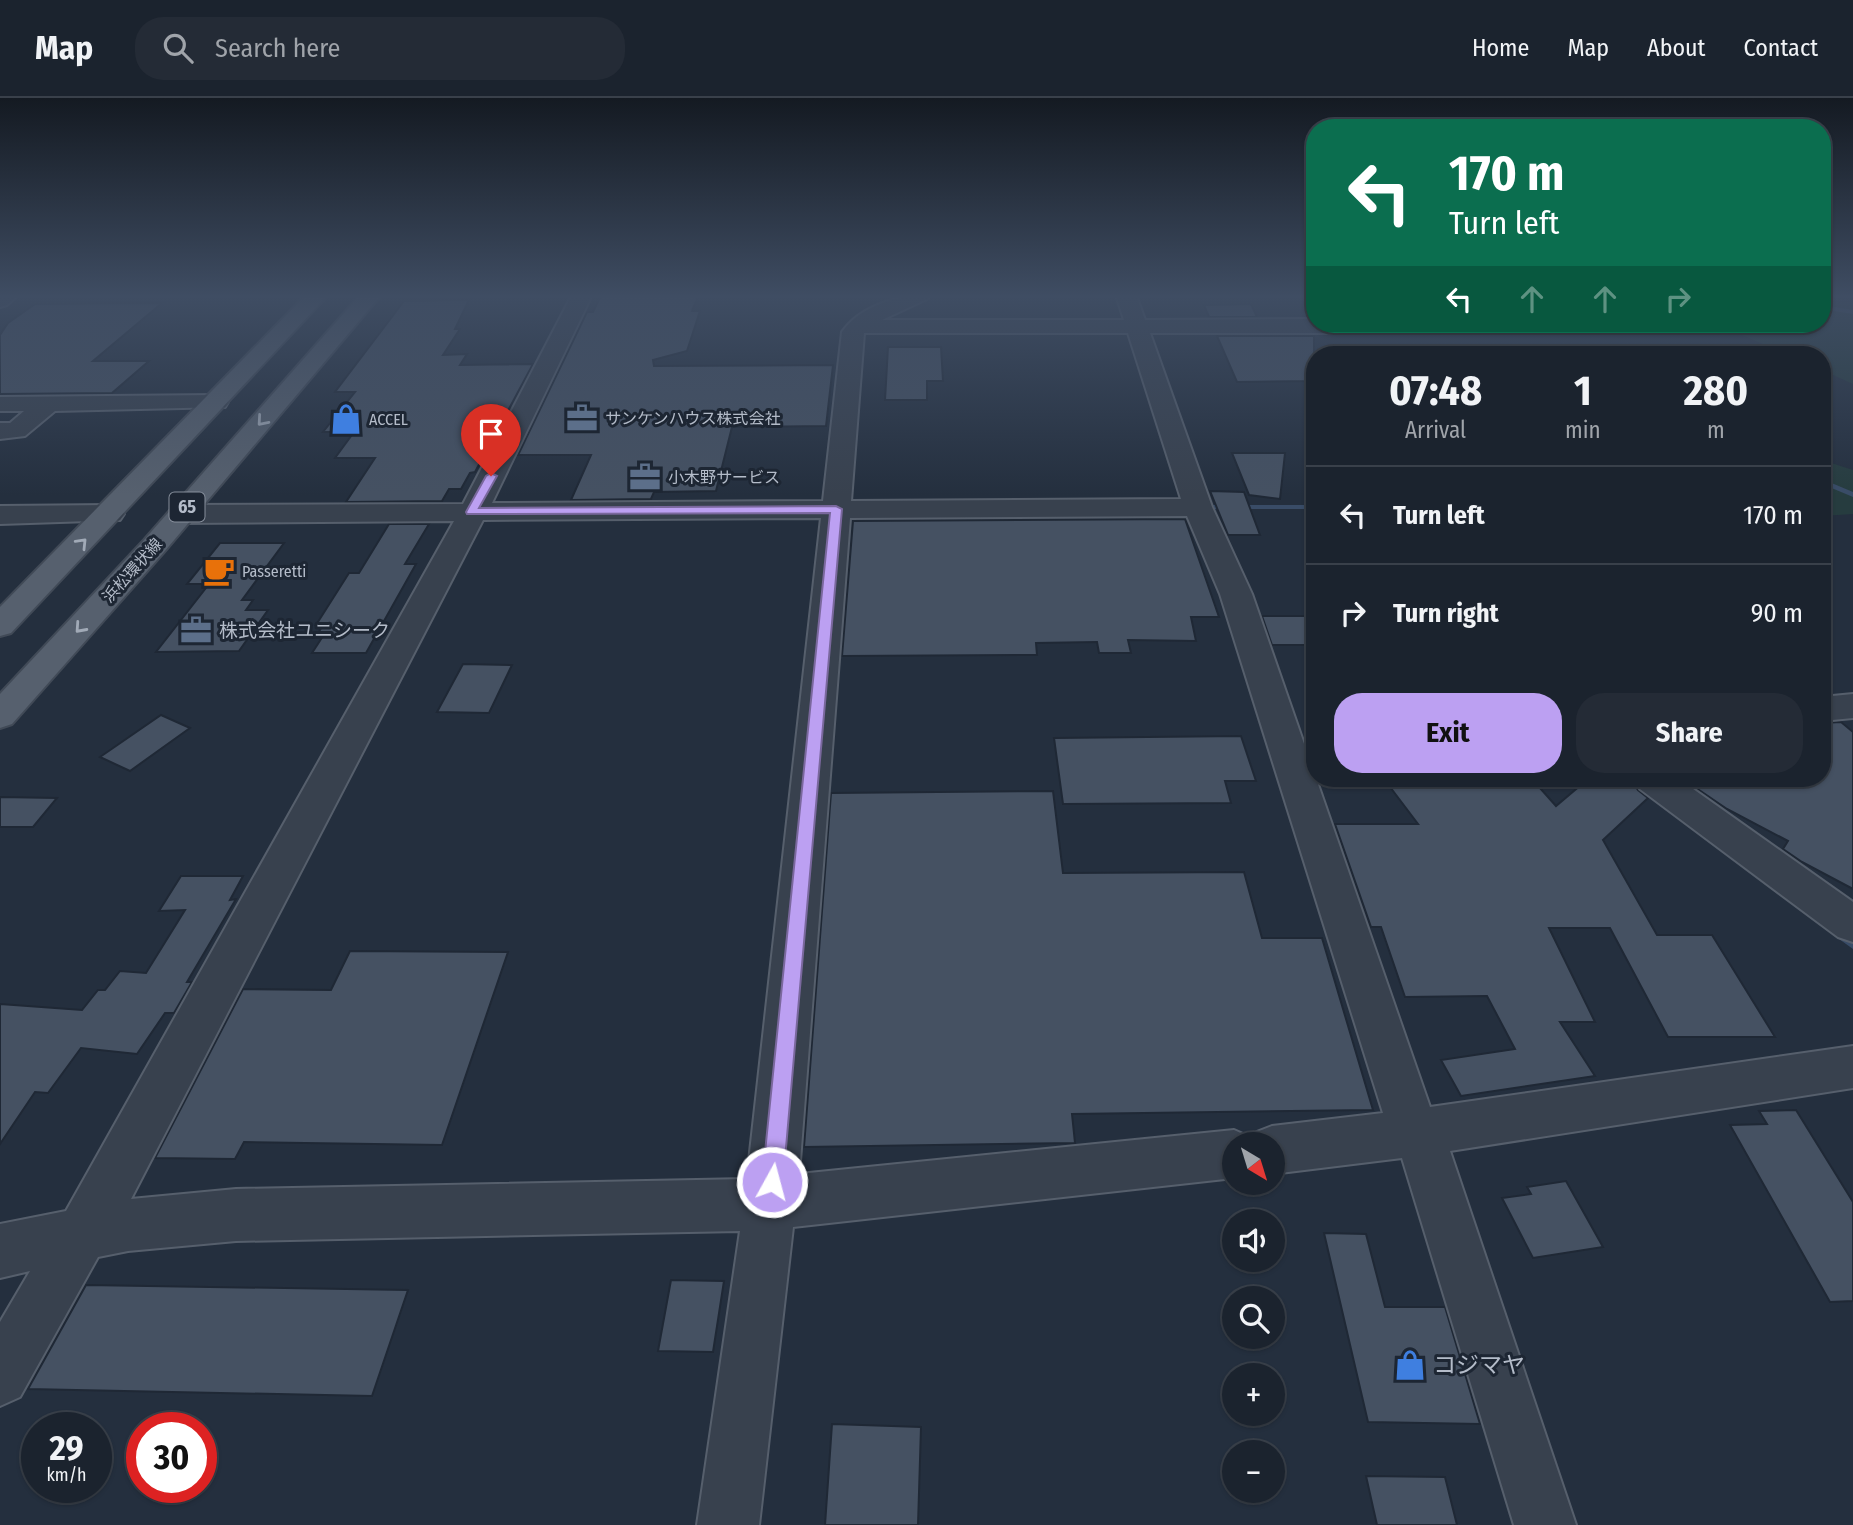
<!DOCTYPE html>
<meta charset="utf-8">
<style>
:root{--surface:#1b232e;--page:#242b36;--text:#f1f3f6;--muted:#a0a4aa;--line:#39404a;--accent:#bca0f2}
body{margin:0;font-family:"Fira Sans Condensed","Noto Sans JP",sans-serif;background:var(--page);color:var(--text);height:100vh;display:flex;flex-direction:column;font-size:26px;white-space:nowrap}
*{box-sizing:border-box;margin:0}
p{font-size:23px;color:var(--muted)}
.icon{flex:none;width:38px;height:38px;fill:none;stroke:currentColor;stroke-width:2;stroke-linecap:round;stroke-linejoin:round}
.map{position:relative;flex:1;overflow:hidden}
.details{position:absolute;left:1306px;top:248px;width:525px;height:441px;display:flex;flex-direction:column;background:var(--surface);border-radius:28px;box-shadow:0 2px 5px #0004,0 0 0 2px var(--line)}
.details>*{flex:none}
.banner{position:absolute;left:1306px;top:21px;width:525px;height:214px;border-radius:28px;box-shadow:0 2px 5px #0004,0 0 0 2px var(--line);background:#0b6e4f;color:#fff;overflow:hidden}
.needle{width:46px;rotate:142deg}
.tools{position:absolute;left:1222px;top:1034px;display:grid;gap:14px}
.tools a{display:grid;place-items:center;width:63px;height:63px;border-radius:50%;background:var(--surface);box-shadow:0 2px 5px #0004,0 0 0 2px var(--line);font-size:35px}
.speed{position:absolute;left:21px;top:1314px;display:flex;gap:14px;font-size:35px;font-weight:700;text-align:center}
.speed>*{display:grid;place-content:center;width:91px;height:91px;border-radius:50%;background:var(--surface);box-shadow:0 2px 5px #0004,0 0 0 2px var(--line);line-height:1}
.speed small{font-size:18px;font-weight:400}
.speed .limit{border:10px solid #d22;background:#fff;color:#111}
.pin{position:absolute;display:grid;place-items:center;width:60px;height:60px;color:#fff;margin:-72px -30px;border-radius:50% 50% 50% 0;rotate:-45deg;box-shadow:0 0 7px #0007}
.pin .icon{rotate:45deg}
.me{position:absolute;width:77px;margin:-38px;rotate:7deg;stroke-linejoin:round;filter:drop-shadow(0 0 5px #0008)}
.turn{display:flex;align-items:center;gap:24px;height:147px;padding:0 28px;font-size:32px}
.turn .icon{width:91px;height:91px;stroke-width:2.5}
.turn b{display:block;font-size:49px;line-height:60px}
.lanes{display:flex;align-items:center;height:66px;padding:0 28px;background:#0003;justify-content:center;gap:35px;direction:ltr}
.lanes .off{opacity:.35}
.eta{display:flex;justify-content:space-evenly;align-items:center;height:119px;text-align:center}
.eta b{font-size:42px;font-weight:700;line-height:49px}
.action{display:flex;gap:14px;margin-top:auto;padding:14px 28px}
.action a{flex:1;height:80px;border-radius:28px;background:var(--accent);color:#111;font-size:28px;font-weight:700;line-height:80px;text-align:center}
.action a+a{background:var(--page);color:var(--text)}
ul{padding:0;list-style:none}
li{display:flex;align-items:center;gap:21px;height:98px;padding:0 28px;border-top:2px solid var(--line)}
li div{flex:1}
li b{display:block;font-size:26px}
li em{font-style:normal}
header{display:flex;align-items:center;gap:42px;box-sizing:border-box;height:98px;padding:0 35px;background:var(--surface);border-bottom:2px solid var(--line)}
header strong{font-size:33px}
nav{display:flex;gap:38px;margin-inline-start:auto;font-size:24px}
.search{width:490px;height:63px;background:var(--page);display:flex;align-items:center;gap:18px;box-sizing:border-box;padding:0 24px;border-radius:28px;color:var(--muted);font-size:26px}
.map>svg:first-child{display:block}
</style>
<header>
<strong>Map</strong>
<div class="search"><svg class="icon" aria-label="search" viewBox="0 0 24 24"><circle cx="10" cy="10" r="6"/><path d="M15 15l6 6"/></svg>Search here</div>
<nav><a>Home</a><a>Map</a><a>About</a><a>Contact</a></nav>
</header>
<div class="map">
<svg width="1853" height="1427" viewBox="0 0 1853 1427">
<rect width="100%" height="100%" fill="#242f3e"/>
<g fill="#263c3f">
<polygon points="1853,203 1853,286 1822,272 1822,257 1788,257 1717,226 1822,226 1822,207"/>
<polygon points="1822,362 1853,372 1853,416 1822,418"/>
</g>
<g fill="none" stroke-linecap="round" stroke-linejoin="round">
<g fill="#394c67" fill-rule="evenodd">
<polygon points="1822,207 1853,212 1853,216 1822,211"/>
<polygon points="1822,381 1853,394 1853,399 1822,386"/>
<polygon points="1211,407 1314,407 1314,411 1214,411 1210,409"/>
<polygon points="1624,681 1636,681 1653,695 1652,698 1644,698"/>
<polygon points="1836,828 1853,839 1853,851 1832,836 1830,833 1832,830"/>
</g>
</g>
<g fill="#455162" stroke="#1f2835" stroke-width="2">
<polygon points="698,198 692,213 700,213 687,253 653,262 654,268 833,267 826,328 732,329 716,393 654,394 651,401 571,402 591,357 518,357 587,214 593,214 600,199"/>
<polygon points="469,202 455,231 460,231 443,257 467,256 460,267 533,266 475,374 470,375 461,391 449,391 442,403 346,404 375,360 335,360 354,334 323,334 355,294 335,294 404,203"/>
<polygon points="162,205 93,263 149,263 112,295 0,296 0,237 8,225 35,206"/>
<polygon points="1251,206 1257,219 1209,219 1204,207"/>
<polygon points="1217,238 1314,238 1314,283 1237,284"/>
<polygon points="888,249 941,249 943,283 927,283 927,302 885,302"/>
<polygon points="1232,355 1285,355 1280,401 1249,397"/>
<polygon points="1210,393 1244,394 1260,437 1228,437"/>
<polygon points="1185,421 1219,519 1191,519 1196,543 1128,542 1131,555 1099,555 1097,544 1036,545 1037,557 842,558 853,423"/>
<polygon points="389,426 429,426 405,466 416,466 366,555 312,555 323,538 317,537 323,527 316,527 349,475 359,475"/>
<polygon points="220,445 284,445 242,502 253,502 246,512 268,512 239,553 156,554 209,486 187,486"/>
<polygon points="1262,518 1314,518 1314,547 1272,547"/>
<polygon points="463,566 512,567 489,615 437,614"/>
<polygon points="161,617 190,630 130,673 100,659"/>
<polygon points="1841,624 1853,634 1853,791 1802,764 1783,751 1788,743 1727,711 1683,681 1822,681 1822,625"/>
<polygon points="1241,638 1256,683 1225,683 1231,705 1063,706 1054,640"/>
<polygon points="1384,681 1532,681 1556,708 1588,681 1631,681 1638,692 1648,700 1603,742 1657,837 1712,837 1775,939 1668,939 1610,830 1549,830 1595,924 1560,924 1595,978 1461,998 1441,962 1515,951 1487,898 1405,899 1381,829 1371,829 1335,726 1418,726"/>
<polygon points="1053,693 1063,775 1244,774 1262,840 1322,840 1373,1012 1072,1016 1075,1045 804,1049 831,695"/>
<polygon points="0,699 57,700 33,729 0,729"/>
<polygon points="181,778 243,778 230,802 236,801 187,884 192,884 174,915 165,915 137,956 81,950 48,995 35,994 0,1046 0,906 82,912 98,892 105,892 120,873 146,875 185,812 159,813"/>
<polygon points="350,853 508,854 442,1047 244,1044 235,1061 155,1060 243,891 331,892"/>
<polygon points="1796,1012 1853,1104 1853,1203 1830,1204 1730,1027 1767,1026 1759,1013"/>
<polygon points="1566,1083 1603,1149 1533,1160 1502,1100 1531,1096 1527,1089"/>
<polygon points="1324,1135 1366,1136 1385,1209 1445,1209 1480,1326 1368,1324"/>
<polygon points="671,1182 724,1183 713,1254 658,1253"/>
<polygon points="86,1187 408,1192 372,1298 28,1291"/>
<polygon points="832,1326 921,1329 918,1427 825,1427"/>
<polygon points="1366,1378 1445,1379 1457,1427 1377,1427"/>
</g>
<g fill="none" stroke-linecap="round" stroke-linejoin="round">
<defs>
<g id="minor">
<polygon points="0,197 18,197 7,207 0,209"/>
<path d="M572,197h20l-100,208 331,-2 19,-169c19,-27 57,-37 88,-37l-3,4 -45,21h242l-8,-25h20l9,25 169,-1v5h65l-1,7 -8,2h-220l62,174 40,87 178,513 423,-61v42l-403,63 126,374h-62l-112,-367 -130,16v-30h-38v34l-441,49 -34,298h-62l43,-294 -504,10 -108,10 -30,6 -78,140 -20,9v-84l30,-51 -30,7v-54l66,-13 388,-690 -272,2 -10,-3 -4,-6 4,-6 10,-3 281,-1zM864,235h264l53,166 -330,2zM1187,418l33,78 163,519 -111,13 -18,7 -2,5 -18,-8 -435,44 51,-656zM821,420l-74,661 -511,10 -105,10 352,-679z"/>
<polygon points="216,297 225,299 228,304 225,309 55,313 25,338 0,341 0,325 10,325 24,313 0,313 0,299"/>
<polygon points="110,407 120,410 124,416 120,422 0,426 0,408"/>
<polygon points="1853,596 1853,620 1822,623 1822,599"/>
<polygon points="1634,681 1679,681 1853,804 1853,844 1838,839 1640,691"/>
</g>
<g id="major">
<polygon points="306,197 328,197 11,535 0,538 0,509"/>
<polygon points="360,197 381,197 164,454 12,626 0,630 0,596 144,442"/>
</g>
</defs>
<use href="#minor" stroke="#565f6c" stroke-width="4"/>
<use href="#major" stroke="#414a57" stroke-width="4"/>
<use href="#minor" fill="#38414e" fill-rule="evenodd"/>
<use href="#major" fill="#56606e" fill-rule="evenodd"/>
</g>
<defs><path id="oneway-chevron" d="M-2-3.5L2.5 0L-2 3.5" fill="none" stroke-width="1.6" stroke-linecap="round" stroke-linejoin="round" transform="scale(1.75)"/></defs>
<g stroke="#a1aab7">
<use href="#oneway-chevron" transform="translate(262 323) rotate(131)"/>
<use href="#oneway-chevron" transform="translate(82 445) rotate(-46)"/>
<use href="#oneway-chevron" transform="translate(80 530) rotate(132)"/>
</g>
<linearGradient id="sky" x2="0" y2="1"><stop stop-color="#141a22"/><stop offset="0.5" stop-color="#3f4d63"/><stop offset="1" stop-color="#3f4d63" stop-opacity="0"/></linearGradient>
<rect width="1853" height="397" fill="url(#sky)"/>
<polygon fill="#bca0f2" stroke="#7a689d" stroke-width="2" points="491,375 497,378 479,410 836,408 842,411 783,1084 780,1092 772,1095 765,1092 762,1084 830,415 467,416 466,414 486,378"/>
<defs>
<symbol id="office-bare" viewBox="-9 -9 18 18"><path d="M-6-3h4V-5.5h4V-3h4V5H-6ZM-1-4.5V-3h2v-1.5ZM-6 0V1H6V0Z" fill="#5c6f8a" stroke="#1d2633" stroke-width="2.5" paint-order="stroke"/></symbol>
<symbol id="shop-bare" viewBox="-9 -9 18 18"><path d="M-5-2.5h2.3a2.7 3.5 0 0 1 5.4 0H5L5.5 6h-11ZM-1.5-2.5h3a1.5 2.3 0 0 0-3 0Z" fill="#3f7fe0" stroke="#1d2633" stroke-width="2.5" paint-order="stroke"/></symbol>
<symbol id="cafe-bare" viewBox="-9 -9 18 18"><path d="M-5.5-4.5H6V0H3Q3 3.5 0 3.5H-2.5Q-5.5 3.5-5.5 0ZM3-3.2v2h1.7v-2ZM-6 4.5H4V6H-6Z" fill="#e8710a" stroke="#1d2633" stroke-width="2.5" paint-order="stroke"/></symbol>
</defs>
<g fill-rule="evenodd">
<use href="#office-bare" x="560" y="298" width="44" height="44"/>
<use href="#shop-bare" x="324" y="299" width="44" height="44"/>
<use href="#office-bare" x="623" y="357" width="44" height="44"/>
<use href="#cafe-bare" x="197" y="451" width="44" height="44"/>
<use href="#office-bare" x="174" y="510" width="44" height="44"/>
<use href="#shop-bare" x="1388" y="1245" width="44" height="44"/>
</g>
<g text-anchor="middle" stroke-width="6" stroke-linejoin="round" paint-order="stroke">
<g font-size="16" fill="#b4bcc9" stroke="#1d2633" text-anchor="start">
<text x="605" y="326">サンケンハウス株式会社</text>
<text x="369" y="327">ACCEL</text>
<text x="668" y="385">小木野サービス</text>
<text x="242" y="479">Passeretti</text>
</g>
<g font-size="16" fill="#b4bcc9" stroke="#1d2633">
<text transform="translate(132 472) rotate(-48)" y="6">浜松環状線</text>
</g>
<rect fill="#1d2633" stroke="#878f9c" stroke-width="2" x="169.5" y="394.5" width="35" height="29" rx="5"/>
<g font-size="18" font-weight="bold" fill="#b4bcc9">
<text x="187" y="415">65</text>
</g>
<g font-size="19" fill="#b4bcc9" stroke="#1d2633" text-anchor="start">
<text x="219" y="539">株式会社ユニシーク</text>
</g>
<g font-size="23" fill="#b4bcc9" stroke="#1d2633" text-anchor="start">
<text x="1433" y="1275">コジマヤ</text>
</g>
</g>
</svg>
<div class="tools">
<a><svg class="needle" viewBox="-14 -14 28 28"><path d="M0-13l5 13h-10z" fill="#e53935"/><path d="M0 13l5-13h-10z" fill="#a0a4aa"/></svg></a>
<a><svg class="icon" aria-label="sound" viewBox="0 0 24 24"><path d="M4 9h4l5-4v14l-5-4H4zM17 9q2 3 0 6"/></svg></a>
<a><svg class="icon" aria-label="search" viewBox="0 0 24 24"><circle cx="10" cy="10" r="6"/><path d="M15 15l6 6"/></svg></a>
<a>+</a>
<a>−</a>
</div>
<div class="speed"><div>29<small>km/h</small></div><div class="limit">30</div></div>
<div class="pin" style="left:491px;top:378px;background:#d93025"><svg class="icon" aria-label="arrive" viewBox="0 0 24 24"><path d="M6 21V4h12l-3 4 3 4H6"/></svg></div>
<svg class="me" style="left:772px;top:1084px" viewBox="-20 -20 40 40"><circle r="17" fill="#bca0f2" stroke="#fff" stroke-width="3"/><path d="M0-11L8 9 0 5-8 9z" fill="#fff"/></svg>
<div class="banner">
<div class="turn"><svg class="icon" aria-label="left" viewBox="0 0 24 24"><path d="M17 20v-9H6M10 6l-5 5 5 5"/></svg><div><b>170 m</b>Turn left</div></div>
<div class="lanes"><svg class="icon" aria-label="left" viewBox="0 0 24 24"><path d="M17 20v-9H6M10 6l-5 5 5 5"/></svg><svg class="icon off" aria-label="ahead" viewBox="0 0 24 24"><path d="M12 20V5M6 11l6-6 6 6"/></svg><svg class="icon off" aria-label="ahead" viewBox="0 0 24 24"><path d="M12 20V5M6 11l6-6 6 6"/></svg><svg class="icon off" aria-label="right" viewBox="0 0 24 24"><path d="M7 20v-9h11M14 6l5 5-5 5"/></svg></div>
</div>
<section class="details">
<div class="eta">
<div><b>07:48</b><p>Arrival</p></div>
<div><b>1</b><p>min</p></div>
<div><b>280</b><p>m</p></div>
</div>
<ul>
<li><svg class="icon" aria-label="left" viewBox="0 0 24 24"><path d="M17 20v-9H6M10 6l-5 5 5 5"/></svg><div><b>Turn left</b></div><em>170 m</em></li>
<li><svg class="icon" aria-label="right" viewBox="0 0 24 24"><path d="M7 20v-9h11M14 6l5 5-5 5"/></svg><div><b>Turn right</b></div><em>90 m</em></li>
</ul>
<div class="action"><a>Exit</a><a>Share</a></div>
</section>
</div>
